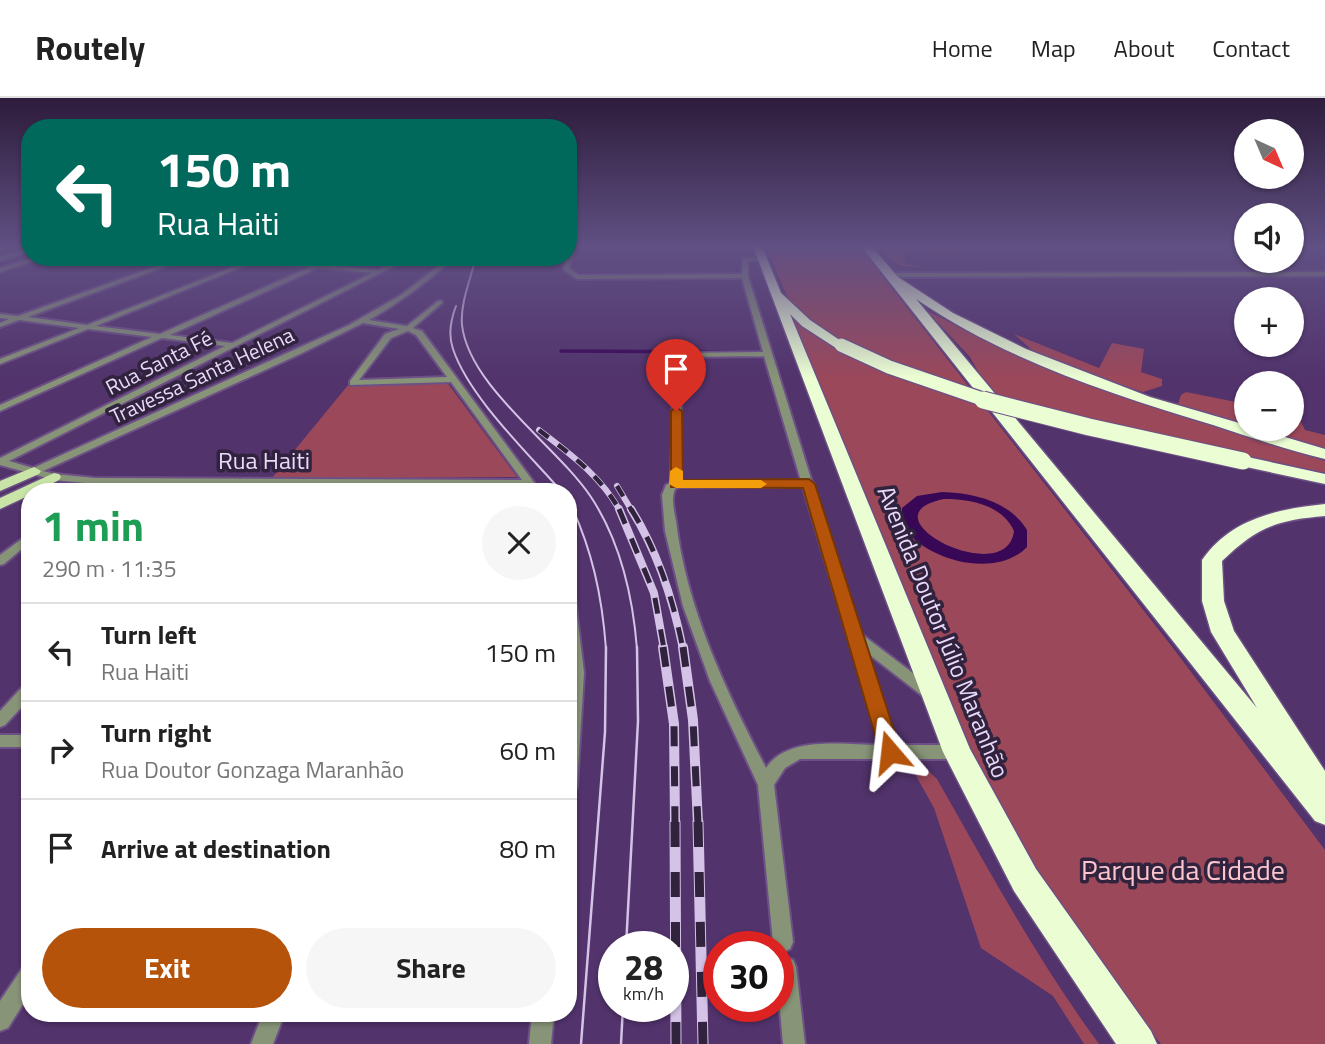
<!DOCTYPE html>
<meta charset="utf-8">
<style>
:root{--surface:#fff;--page:#f6f6f6;--text:#222;--muted:#767676;--line:#e0e0e0;--accent:#b45309}
body{margin:0;font-family:"Titillium Web",sans-serif;background:var(--page);color:var(--text);height:100vh;display:flex;flex-direction:column;font-size:26px;white-space:nowrap}
*{box-sizing:border-box;margin:0}
p{font-size:23px;color:var(--muted)}
.icon{flex:none;width:38px;height:38px;fill:none;stroke:currentColor;stroke-width:2;stroke-linecap:round;stroke-linejoin:round}
.map{position:relative;flex:1;overflow:hidden}
.sheet{position:absolute;left:21px;top:385px;width:556px;height:539px;display:flex;flex-direction:column;background:var(--surface);border-radius:28px;box-shadow:0 2px 5px #0004}
.sheet>*{flex:none}
.banner{position:absolute;left:21px;top:21px;width:556px;height:147px;border-radius:28px;box-shadow:0 2px 5px #0004;background:#00695c;color:#fff;overflow:hidden}
.needle{width:46px;rotate:136deg}
.buttons{position:absolute;left:1234px;top:21px;display:grid;gap:14px}
.buttons a{display:grid;place-items:center;width:70px;height:70px;border-radius:50%;background:var(--surface);box-shadow:0 2px 5px #0004;font-size:35px}
.speed{position:absolute;left:598px;top:833px;display:flex;gap:14px;font-size:35px;font-weight:700;text-align:center}
.speed>*{display:grid;place-content:center;width:91px;height:91px;border-radius:50%;background:var(--surface);box-shadow:0 2px 5px #0004;line-height:1}
.speed small{font-size:18px;font-weight:400}
.speed .limit{border:10px solid #d22;background:#fff;color:#111}
.pin{position:absolute;display:grid;place-items:center;width:60px;height:60px;color:#fff;margin:-72px -30px;border-radius:50% 50% 50% 0;rotate:-45deg;box-shadow:0 0 7px #0007}
.pin .icon{rotate:45deg}
.me{position:absolute;width:77px;margin:-38px;rotate:343deg;stroke-linejoin:round;filter:drop-shadow(0 0 5px #0008)}
.turn{display:flex;align-items:center;gap:24px;height:147px;padding:0 21px;font-size:32px}
.turn .icon{width:91px;height:91px;stroke-width:2.5}
.turn b{display:block;font-size:49px;line-height:60px}
.round{display:grid;place-items:center;flex:none;width:74px;height:74px;border-radius:37px;background:var(--page)}
.overview{display:flex;align-items:center;justify-content:space-between;height:119px;padding:0 21px}
h1{font-size:42px;font-weight:700;line-height:52px;color:#1e9e55}
.cta{display:flex;gap:14px;margin-top:auto;padding:14px 21px}
.cta a{flex:1;height:80px;border-radius:42px;background:var(--accent);color:#fff;font-size:28px;font-weight:700;line-height:80px;text-align:center}
.cta a+a{background:var(--page);color:var(--text)}
ul{padding:0;list-style:none}
li{display:flex;align-items:center;gap:21px;height:98px;padding:0 21px;border-top:2px solid var(--line)}
li div{flex:1}
li b{display:block;font-size:26px}
li em{font-style:normal}
header{display:flex;align-items:center;gap:42px;box-sizing:border-box;height:98px;padding:0 35px;background:var(--surface);border-bottom:2px solid var(--line)}
header strong{font-size:33px}
nav{display:flex;gap:38px;margin-inline-start:auto;font-size:24px}
.map>svg:first-child{display:block}
</style>
<header>
<strong>Routely</strong>
<nav><a>Home</a><a>Map</a><a>About</a><a>Contact</a></nav>
</header>
<div class="map">
<svg width="1325" height="946" viewBox="0 0 1325 946">
<rect width="100%" height="100%" fill="#52336c"/>
<g fill="#9b485b">
<polygon points="765,148 859,148 1173,550 1325,752 1325,946 1161,946 1085,850 972,669 793,226 791,207"/>
<path d="M889,148h66l3,5 17,2 -31,1 -43,-4 4,8 -1,5 17,4c-19,1 -28,-3 -40,-18z"/>
<path d="M926,212c127,68 262,109 399,151v12l-322,-71 -22,-25 -11,-20z"/>
<polygon points="1014,236 1099,270 1112,245 1144,251 1141,274 1162,281 1162,288 1143,294 1053,265 1033,253"/>
<polygon points="446,283 517,379 271,381 349,286"/>
<polygon points="1186,294 1246,306 1246,330 1177,309 1181,297"/>
<polygon points="1292,314 1296,314 1305,332 1325,337 1325,353 1249,331 1292,331"/>
<path d="M909,665l16,5 12,11c52,91 100,181 162,265h-15l-31,-48 -72,-48 -47,-140z"/>
</g>
<path fill="#380856" fill-rule="evenodd" d="M942,394c32,1 67,9 85,38v17c-32,33 -103,13 -125,-22v-17l15,-12zM944,401c27,0 58,6 70,32 -7,60 -155,-15 -70,-32z"/>
<g fill="none" stroke-linecap="round" stroke-linejoin="round">
<polyline stroke="#380856" stroke-width="3.5" points="561,253 757,254"/>
<defs>
<g id="minor">
<polygon points="0,148 13,148 0,152"/>
<path d="M571,148h5l-7,22 9,7 164,-1 1,-15 21,-2v2l-16,2v15l64,206 2,2 -1,2 47,147 74,56 2,4 -2,4 -5,2 -5,-2 -58,-45 30,93h61l6,2 2,5 -2,5 -6,2h-157l-15,9 -11,17 19,157 -3,7 -7,3 -4,-2v-3h-4l-2,-5 -15,-157 -48,-104 -27,-75 -18,-75 -3,-36 4,-10 5,-2 3,-130 89,-1 -21,-74 -165,1 -14,-10 4,-12h2zM764,258l37,125h-120v-124zM678,389h125l77,258c-36,0 -92,-10 -114,23 -40,-77 -80,-161 -90,-247 -2,-11 -5,-22 -1,-32z"/>
<polygon points="30,150 30,154 0,163 0,159"/>
<polygon points="35,159 45,159 0,174 0,170"/>
<path d="M182,159h9l-163,60 59,8 159,-63 -34,-5h53l-4,2 55,6 17,-8h8l-17,8 54,5 26,-13h8l-403,204 24,7 316,-143 52,-30 49,-38 2,3c-26,23 -53,43 -83,60l38,6 31,-25h4v2l-29,25 9,3 119,161h-11l-4,-6 -431,-2 -41,-4 -54,-15v-7l225,-112 -63,-8 -162,73v-6l152,-68 -64,-8 -88,35v-5l79,-31 -60,-8 -19,7v-4l9,-4 -9,-1v-4l18,2zM254,164l56,5 -150,67 -64,-8zM318,170l54,5 -140,70 -62,-8zM363,225l36,6 -14,5 -35,47v4l101,-3 71,98 -427,-2 -40,-4 -12,-3 257,-117zM408,233l8,4 31,42 -88,3 32,-42z"/>
<polygon points="1325,174 1325,178 891,179 888,177 891,175"/>
<polygon points="30,435 30,444 4,466 0,467 0,457"/>
<polygon points="569,496 575,500 584,575 577,688 575,693 569,695"/>
<polygon points="30,585 30,600 5,627 0,629 0,613 25,586"/>
<rect x="0" y="637" width="30" height="12"/>
<polygon points="786,859 793,862 796,869 805,946 783,946 779,901 779,862"/>
<polygon points="30,866 30,895 8,930 0,933 0,903 23,869"/>
<polygon points="263,915 285,915 273,946 251,946"/>
<polygon points="532,915 554,915 551,946 529,946"/>
</g>
<g id="major">
<polygon points="34,369 41,373 39,376 0,393 0,383"/>
<polygon points="54,375 59,376 61,379 59,382 36,394 30,394 30,397 0,411 0,400"/>
</g>
<g id="highway">
<polygon points="753,148 762,148 781,195 810,222 847,247 841,251 836,250 802,228 790,216 970,651 1036,771 1151,933 1157,946 1116,946 1014,793 943,654"/>
<path d="M861,148h10l27,31 55,36 73,36 124,48 96,28v4h12l67,20v10c-38,-9 -75,-22 -112,-34 -102,-31 -208,-65 -297,-126l341,409 -46,-76 -9,-31v-41c29,-42 76,-51 123,-56v12c-48,4 -68,11 -103,45l2,40 10,30 91,140v54l-10,-4z"/>
<polygon points="1243,358 1325,376 1325,386 1237,367 1234,363"/>
</g>
</defs>
<use href="#minor" stroke="#6d5186" stroke-width="4"/>
<use href="#major" stroke="#6d5186" stroke-width="3"/>
<use href="#highway" stroke="#6d5186" stroke-width="3"/>
<use href="#minor" fill="#879477" fill-rule="evenodd"/>
<use href="#major" fill="#c9e4a7" fill-rule="evenodd"/>
<use href="#highway" fill="#ebfed3" fill-rule="evenodd"/>
<g stroke="#d4c2e7" stroke-width="2">
<path d="M476,159c-5,21 -16,46 -14,68 7,62 95,121 129,172 29,44 42,101 46,152"/>
<path d="M456,208c-5,13 -8,29 -3,43 16,48 75,104 109,143"/>
<path d="M569,403c23,48 33,94 37,148"/>
</g>
<g stroke="#d4c2e7" stroke-width="2.5">
<polyline points="626,849 638,623 637,549"/>
<polyline points="581,946 605,634 606,549"/>
<polyline points="621,946 623,908"/>
</g>
<defs>
<g id="rail-far3">
<path d="M539,332c31,24 62,46 81,81"/>
<polyline points="617,388 632,413"/>
</g>
<g id="rail-far2">
<polyline points="619,411 654,495 664,551"/>
<path d="M631,411c27,43 42,90 52,140"/>
</g>
<g id="rail-far1">
<polyline points="663,549 674,626 675,726"/>
<polyline points="683,549 693,622 698,726"/>
</g>
<g id="rail">
<polyline points="675,724 676,946"/>
<polyline points="698,724 703,946"/>
</g>
</defs>
<use href="#rail-far3" stroke="#d4c2e7" stroke-width="6"/>
<use href="#rail-far2" stroke="#d4c2e7" stroke-width="8"/>
<use href="#rail-far1" stroke="#d4c2e7" stroke-width="10"/>
<use href="#rail" stroke="#d4c2e7" stroke-width="11"/>
<use href="#rail-far3" stroke="#31233d" stroke-width="4.5" stroke-dasharray="12" stroke-linecap="butt"/>
<use href="#rail-far2" stroke="#31233d" stroke-width="5" stroke-dasharray="16" stroke-linecap="butt"/>
<use href="#rail-far1" stroke="#31233d" stroke-width="7" stroke-dasharray="20" stroke-linecap="butt"/>
<use href="#rail" stroke="#31233d" stroke-width="9" stroke-dasharray="25" stroke-linecap="butt"/>
<defs>
<polyline id="highway-bridge-far1" points="841,247 889,269 988,303"/>
<polyline id="highway-bridge" points="983,302 1089,329 1243,363"/>
</defs>
<use href="#highway-bridge-far1" stroke="#6d5186" stroke-width="16" stroke-linecap="butt"/>
<use href="#highway-bridge" stroke="#6d5186" stroke-width="19" stroke-linecap="butt"/>
<use href="#highway-bridge-far1" stroke="#ebfed3" stroke-width="13"/>
<use href="#highway-bridge" stroke="#ebfed3" stroke-width="17"/>
</g>
<linearGradient id="sky" x2="0" y2="1"><stop stop-color="#2d1c3b"/><stop offset="0.53" stop-color="#605083"/><stop offset="1" stop-color="#605083" stop-opacity="0"/></linearGradient>
<rect width="1325" height="280" fill="url(#sky)"/>
<polygon fill="#b45309" stroke="#753606" stroke-width="2" points="676,309 682,313 683,382 809,381 815,386 901,654 898,660 890,662 883,660 880,654 803,390 671,389 671,313"/>
<polygon fill="#f59e0b" points="676,369 683,373 683,382 761,382 767,386 761,390 676,390 669,386 670,373"/>
<g text-anchor="middle" stroke-width="7" stroke-linejoin="round" paint-order="stroke">
<g font-size="21" fill="#e9d9fb" stroke="#31233d">
<text transform="translate(159 265) rotate(-27)" y="7">Rua Santa Fé</text>
<text transform="translate(202 278) rotate(-25)" y="7">Travessa Santa Helena</text>
</g>
<g font-size="24" fill="#e9d9fb" stroke="#31233d">
<text x="264" y="371">Rua Haiti</text>
<text transform="translate(943 534) rotate(68)" y="8">Avenida Doutor Júlio Maranhão</text>
</g>
<g font-size="28" fill="#fcc5ce" stroke="#31233d">
<text x="1183" y="782">Parque da Cidade</text>
</g>
</g>
</svg>
<div class="buttons">
<a><svg class="needle" viewBox="-14 -14 28 28"><path d="M0-13l5 13h-10z" fill="#e53935"/><path d="M0 13l5-13h-10z" fill="#767676"/></svg></a>
<a><svg class="icon" aria-label="sound" viewBox="0 0 24 24"><path d="M4 9h4l5-4v14l-5-4H4zM17 9q2 3 0 6"/></svg></a>
<a>+</a>
<a>−</a>
</div>
<div class="speed"><div>28<small>km/h</small></div><div class="limit">30</div></div>
<div class="pin" style="left:676px;top:313px;background:#d93025"><svg class="icon" aria-label="arrive" viewBox="0 0 24 24"><path d="M6 21V4h12l-3 4 3 4H6"/></svg></div>
<svg class="me" style="left:890px;top:654px" viewBox="-20 -20 40 40"><path d="M0-17L14 15 0 8-14 15z" fill="#b45309" stroke="#fff" stroke-width="4"/></svg>
<div class="banner">
<div class="turn"><svg class="icon" aria-label="left" viewBox="0 0 24 24"><path d="M17 20v-9H6M10 6l-5 5 5 5"/></svg><div><b>150 m</b>Rua Haiti</div></div>
</div>
<section class="sheet">
<div class="overview"><div><h1>1 min</h1><p>290 m · 11:35</p></div><a class="round"><svg class="icon" aria-label="close" viewBox="0 0 24 24"><path d="M6 6l12 12M18 6L6 18"/></svg></a></div>
<ul>
<li><svg class="icon" aria-label="left" viewBox="0 0 24 24"><path d="M17 20v-9H6M10 6l-5 5 5 5"/></svg><div><b>Turn left</b><p>Rua Haiti</p></div><em>150 m</em></li>
<li><svg class="icon" aria-label="right" viewBox="0 0 24 24"><path d="M7 20v-9h11M14 6l5 5-5 5"/></svg><div><b>Turn right</b><p>Rua Doutor Gonzaga Maranhão</p></div><em>60 m</em></li>
<li><svg class="icon" aria-label="arrive" viewBox="0 0 24 24"><path d="M6 21V4h12l-3 4 3 4H6"/></svg><div><b>Arrive at destination</b></div><em>80 m</em></li>
</ul>
<div class="cta"><a>Exit</a><a>Share</a></div>
</section>
</div>
